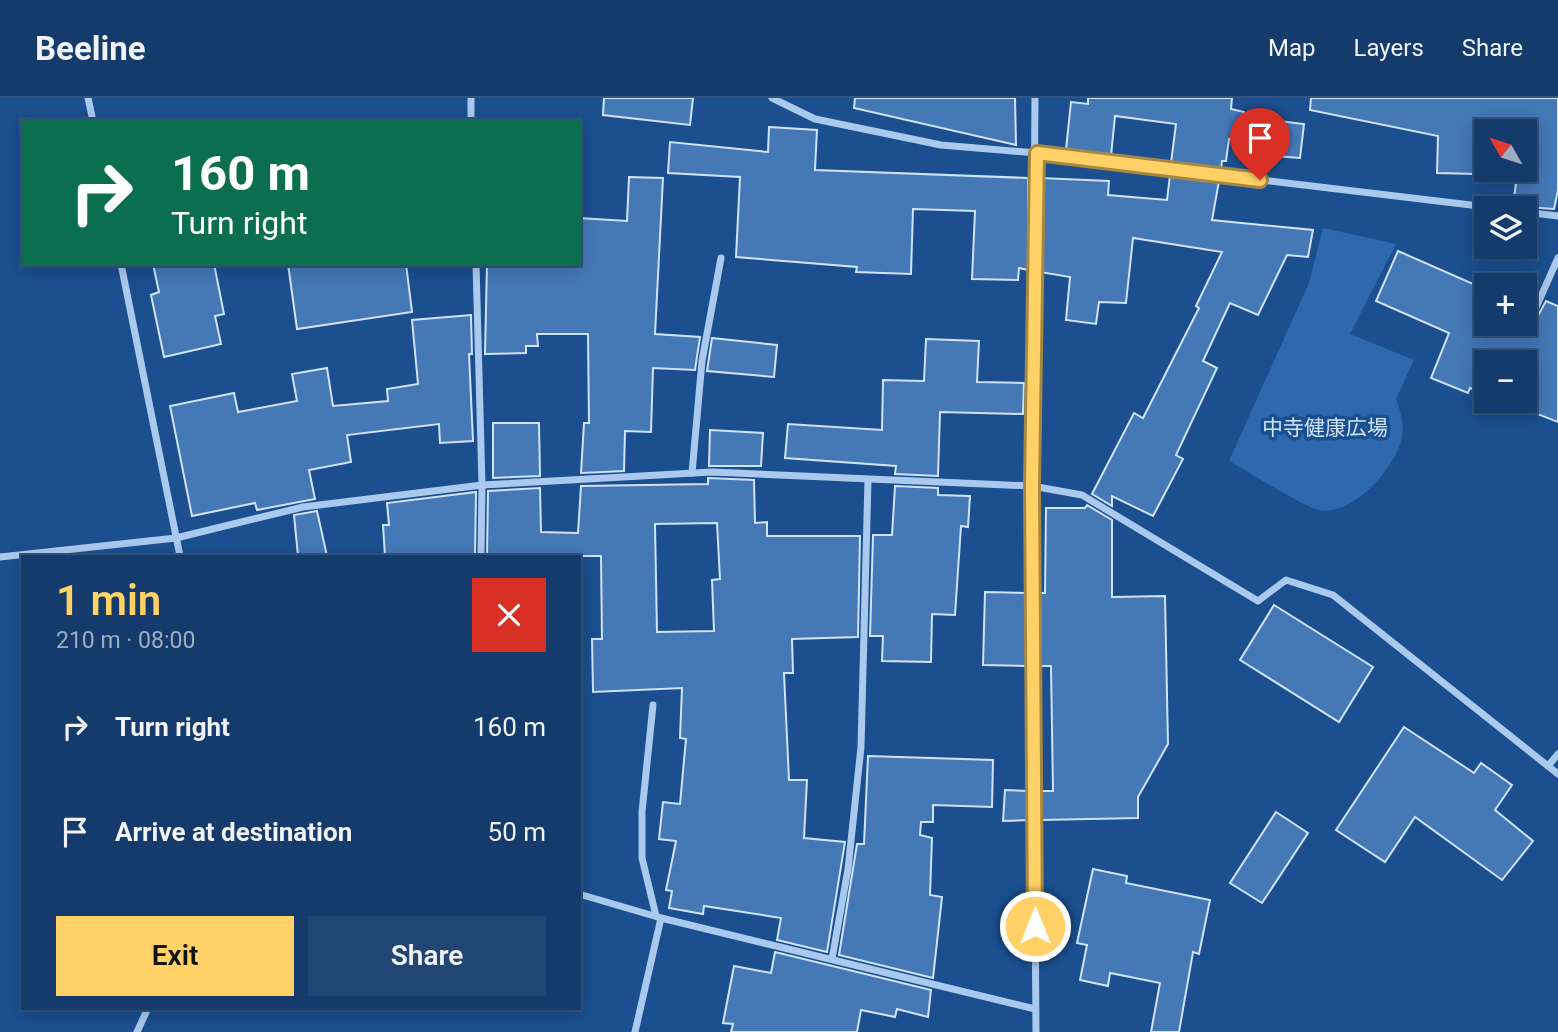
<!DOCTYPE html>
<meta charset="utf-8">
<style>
:root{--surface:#143b6b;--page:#214673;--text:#f1f3f6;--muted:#9dadc1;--line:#33557e;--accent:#ffd166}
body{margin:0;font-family:Roboto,"Noto Sans JP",sans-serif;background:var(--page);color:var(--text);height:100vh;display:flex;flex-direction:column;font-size:26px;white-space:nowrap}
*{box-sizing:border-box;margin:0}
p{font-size:23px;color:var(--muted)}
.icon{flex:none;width:38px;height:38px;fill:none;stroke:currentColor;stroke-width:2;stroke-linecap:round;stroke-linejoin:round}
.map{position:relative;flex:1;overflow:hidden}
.details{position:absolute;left:21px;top:457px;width:560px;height:455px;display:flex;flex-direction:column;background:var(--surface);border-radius:0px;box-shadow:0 4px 18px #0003,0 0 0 2px var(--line)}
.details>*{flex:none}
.top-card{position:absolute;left:21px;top:21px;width:560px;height:147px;border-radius:0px;box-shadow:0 4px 18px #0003,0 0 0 2px var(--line);background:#0b6e4f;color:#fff;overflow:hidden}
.needle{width:46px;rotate:309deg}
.fabs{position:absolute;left:1474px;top:21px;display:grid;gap:14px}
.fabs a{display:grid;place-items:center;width:63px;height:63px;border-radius:0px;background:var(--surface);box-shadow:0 4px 18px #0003,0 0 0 2px var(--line);font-size:35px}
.pin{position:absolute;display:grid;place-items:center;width:60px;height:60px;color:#fff;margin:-72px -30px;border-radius:50% 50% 50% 0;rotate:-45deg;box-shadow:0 0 7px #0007}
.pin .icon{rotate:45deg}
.me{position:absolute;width:77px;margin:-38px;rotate:0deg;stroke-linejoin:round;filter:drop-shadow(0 0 5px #0008)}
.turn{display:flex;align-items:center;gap:24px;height:147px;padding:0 35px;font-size:32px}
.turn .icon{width:91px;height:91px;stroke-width:2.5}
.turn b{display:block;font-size:49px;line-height:60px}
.round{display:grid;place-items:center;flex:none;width:74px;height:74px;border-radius:0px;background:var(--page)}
.overview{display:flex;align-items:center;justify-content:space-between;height:119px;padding:0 35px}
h1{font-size:42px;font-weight:600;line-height:52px;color:var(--accent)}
.button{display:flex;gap:14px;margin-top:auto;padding:14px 35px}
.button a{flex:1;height:80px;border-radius:0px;background:var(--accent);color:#111;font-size:28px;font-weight:600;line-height:80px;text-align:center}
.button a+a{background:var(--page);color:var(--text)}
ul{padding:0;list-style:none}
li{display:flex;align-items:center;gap:21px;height:105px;padding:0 35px}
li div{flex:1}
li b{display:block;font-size:26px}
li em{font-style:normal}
header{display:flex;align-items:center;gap:42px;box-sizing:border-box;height:98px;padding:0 35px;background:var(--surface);border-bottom:2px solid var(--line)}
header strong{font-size:33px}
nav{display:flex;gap:38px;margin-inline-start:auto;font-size:24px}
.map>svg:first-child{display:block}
</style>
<header>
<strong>Beeline</strong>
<nav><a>Map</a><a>Layers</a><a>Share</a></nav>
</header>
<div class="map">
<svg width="1558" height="934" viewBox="0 0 1558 934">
<rect width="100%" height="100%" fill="#1b4f8f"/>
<path fill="#2e69ad" d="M1323,130l73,16 -46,90 64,26 -18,39c5,13 9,29 5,42 -8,29 -48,75 -82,69 -14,-2 -73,-40 -90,-49l80,-178z"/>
<g fill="#4478b7" stroke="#cfe3fa" stroke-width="2" fill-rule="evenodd">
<polygon points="604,0 693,0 690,27 603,17"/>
<polygon points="855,0 1015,0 1016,47 854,10"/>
<polygon points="1088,0 1232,0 1231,11 1244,14 1241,42 1229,41 1226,63 1222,63 1221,71 1171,65 1176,26 1115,18 1111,58 1066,52 1071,4 1088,6"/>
<path d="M1311,0h247v92l-4,19 -41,-3 4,-31 -80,-2 1,-37 -128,-26zM1486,33h38v39h-38z"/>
<polygon points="1279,23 1304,26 1300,60 1275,58"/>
<polygon points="769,29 817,32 815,72 1028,80 1028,172 1019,170 1018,182 972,181 975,113 913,111 911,176 856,174 857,169 736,159 740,79 668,75 670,44 768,54"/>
<polygon points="1170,77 1219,83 1212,122 1313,132 1308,159 1287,157 1258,217 1230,205 1203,263 1217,270 1176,357 1183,361 1153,418 1112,398 1112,408 1092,396 1134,315 1143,320 1199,210 1196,208 1222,154 1133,140 1126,205 1099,204 1096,226 1066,222 1070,179 1040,174 1041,80 1109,83 1108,97 1167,102"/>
<polygon points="629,79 663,80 655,236 700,239 695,272 653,270 651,334 625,333 624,373 581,375 584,325 589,325 588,236 537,236 538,248 526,248 526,255 485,256 487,166 579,166 579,120 627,123"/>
<polygon points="1398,153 1473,186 1477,177 1505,187 1486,187 1486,226 1522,226 1521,235 1527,238 1546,203 1558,208 1558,324 1504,303 1524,303 1524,264 1486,264 1486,296 1470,290 1468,295 1431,280 1449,235 1376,203"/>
<polygon points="153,166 214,166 224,216 215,218 221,246 164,259 151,197 159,194"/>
<polygon points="288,166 406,166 412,214 297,231"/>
<polygon points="471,217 472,256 469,256 473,343 440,345 439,326 347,337 351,364 309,372 315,401 257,412 255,405 192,418 170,308 234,295 238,314 297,303 292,276 327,270 333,308 388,303 387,291 418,286 412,222"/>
<polygon points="712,240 777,247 774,279 707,273"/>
<polygon points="926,241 979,243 977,284 1024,285 1023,316 940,314 938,378 895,376 896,368 785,360 788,326 882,332 883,282 924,283"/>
<polygon points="493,325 539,325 540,378 493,380"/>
<polygon points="710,332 763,335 761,368 709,368"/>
<path d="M708,380l46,2 1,43 12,-1v14h93l-2,101 -66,2 1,34h-9l5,107h18l-3,58 41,4 -18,110 -50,-12 4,-22 -77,-12 -1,8 -34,-6 3,-17 -6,-1 10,-49 -17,-2 4,-37 17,2 6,-65 -6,-1 2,-50 -89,4 -1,-53h10l-1,-83h-114l1,-65 52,-3 1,44 37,1 3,-47 127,-2zM717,425l3,56 -8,1 2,51 -57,1 -2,-108z"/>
<polygon points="895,388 938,390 938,397 970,398 968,429 961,428 955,517 932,516 931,564 882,563 883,538 870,538 873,437 892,437"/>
<polygon points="476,394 475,458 385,458 383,427 389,427 387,405"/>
<polygon points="1087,407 1112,422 1112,499 1165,498 1168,646 1138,699 1138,720 1041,722 1040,693 1053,693 1051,568 1039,568 1039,495 1045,495 1046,410 1085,410"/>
<polygon points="317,413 327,458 298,458 294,417"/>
<polygon points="985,494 1027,495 1027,568 983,567"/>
<polygon points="1274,507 1373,569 1339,624 1240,562"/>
<polygon points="1404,629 1474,675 1481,665 1512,687 1495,712 1533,743 1502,782 1415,719 1385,764 1336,732"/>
<polygon points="868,658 993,662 992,709 933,707 933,724 921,724 920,737 932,740 930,797 942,799 933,880 839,857 857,746 864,746"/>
<polygon points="1005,692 1028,693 1028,722 1003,723"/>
<polygon points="1276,714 1308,735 1262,805 1230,785"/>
<polygon points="1093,771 1127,778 1126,785 1210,802 1199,856 1193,854 1179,934 1151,934 1160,885 1110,875 1108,888 1080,882 1087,847 1077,845"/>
<polygon points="775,854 931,892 928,919 897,911 895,919 861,912 857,934 731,934 733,926 723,925 734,868 771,875"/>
</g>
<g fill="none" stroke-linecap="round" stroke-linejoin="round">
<g stroke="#a9c9ee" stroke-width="7">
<polyline points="88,0 93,23"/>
<polyline points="471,0 471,23"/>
<polyline points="772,0 815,21 941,47 1037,55 1496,110"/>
<polyline points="1035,0 1032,388 1036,934"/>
<polyline points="1524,114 1558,118"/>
<polyline points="121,166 180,458"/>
<polyline points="476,166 482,387 481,458"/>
<polyline points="1526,232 1558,160"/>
<polyline points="692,375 702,263 721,160"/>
<polyline points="0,459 176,440 303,409 482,387 712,374 1032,388 1082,397 1258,503 1286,482 1333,497 1558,676"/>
<polyline points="653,607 642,714 642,760 656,818"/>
<polyline points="1548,668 1558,656"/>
<polyline points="579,796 661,820 1035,911"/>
<polyline points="832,861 848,771 861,649 868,382"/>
<polyline points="137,934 148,910"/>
<polyline points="635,934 661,820"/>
</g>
</g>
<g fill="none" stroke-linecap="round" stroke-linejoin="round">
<defs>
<polyline id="route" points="1035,828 1032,388 1037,55 1260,82"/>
</defs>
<use href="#route" stroke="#a68842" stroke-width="18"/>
<use href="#route" stroke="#ffd166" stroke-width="12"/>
</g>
<g text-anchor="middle" stroke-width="7" stroke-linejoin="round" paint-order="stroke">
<g font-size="21" fill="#cfe3fa" stroke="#1b4f8f">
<text x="1325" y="337">中寺健康広場</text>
</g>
</g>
</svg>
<div class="fabs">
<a><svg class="needle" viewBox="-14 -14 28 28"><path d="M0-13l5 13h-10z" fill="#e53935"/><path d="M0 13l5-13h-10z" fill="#9dadc1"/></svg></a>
<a><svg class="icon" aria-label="layers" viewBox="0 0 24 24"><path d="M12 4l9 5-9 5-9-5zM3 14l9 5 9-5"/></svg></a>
<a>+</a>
<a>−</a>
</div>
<div class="pin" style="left:1260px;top:82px;background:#d93025"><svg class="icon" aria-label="arrive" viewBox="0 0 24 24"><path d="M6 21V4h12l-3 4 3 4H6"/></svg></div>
<svg class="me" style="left:1035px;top:828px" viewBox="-20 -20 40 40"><circle r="17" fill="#ffd166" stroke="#fff" stroke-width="3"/><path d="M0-11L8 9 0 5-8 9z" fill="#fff"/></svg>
<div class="top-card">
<div class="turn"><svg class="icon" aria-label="right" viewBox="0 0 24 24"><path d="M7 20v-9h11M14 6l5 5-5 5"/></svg><div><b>160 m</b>Turn right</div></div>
</div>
<section class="details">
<div class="overview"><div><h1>1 min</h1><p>210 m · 08:00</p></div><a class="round" style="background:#d93025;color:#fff"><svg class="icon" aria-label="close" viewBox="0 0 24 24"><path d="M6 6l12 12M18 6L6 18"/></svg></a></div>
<ul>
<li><svg class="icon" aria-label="right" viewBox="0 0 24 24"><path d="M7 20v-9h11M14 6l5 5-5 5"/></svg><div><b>Turn right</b></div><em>160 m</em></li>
<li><svg class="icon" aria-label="arrive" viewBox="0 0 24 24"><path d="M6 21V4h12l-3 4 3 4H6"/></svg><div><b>Arrive at destination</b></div><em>50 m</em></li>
</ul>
<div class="button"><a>Exit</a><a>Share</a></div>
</section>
</div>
